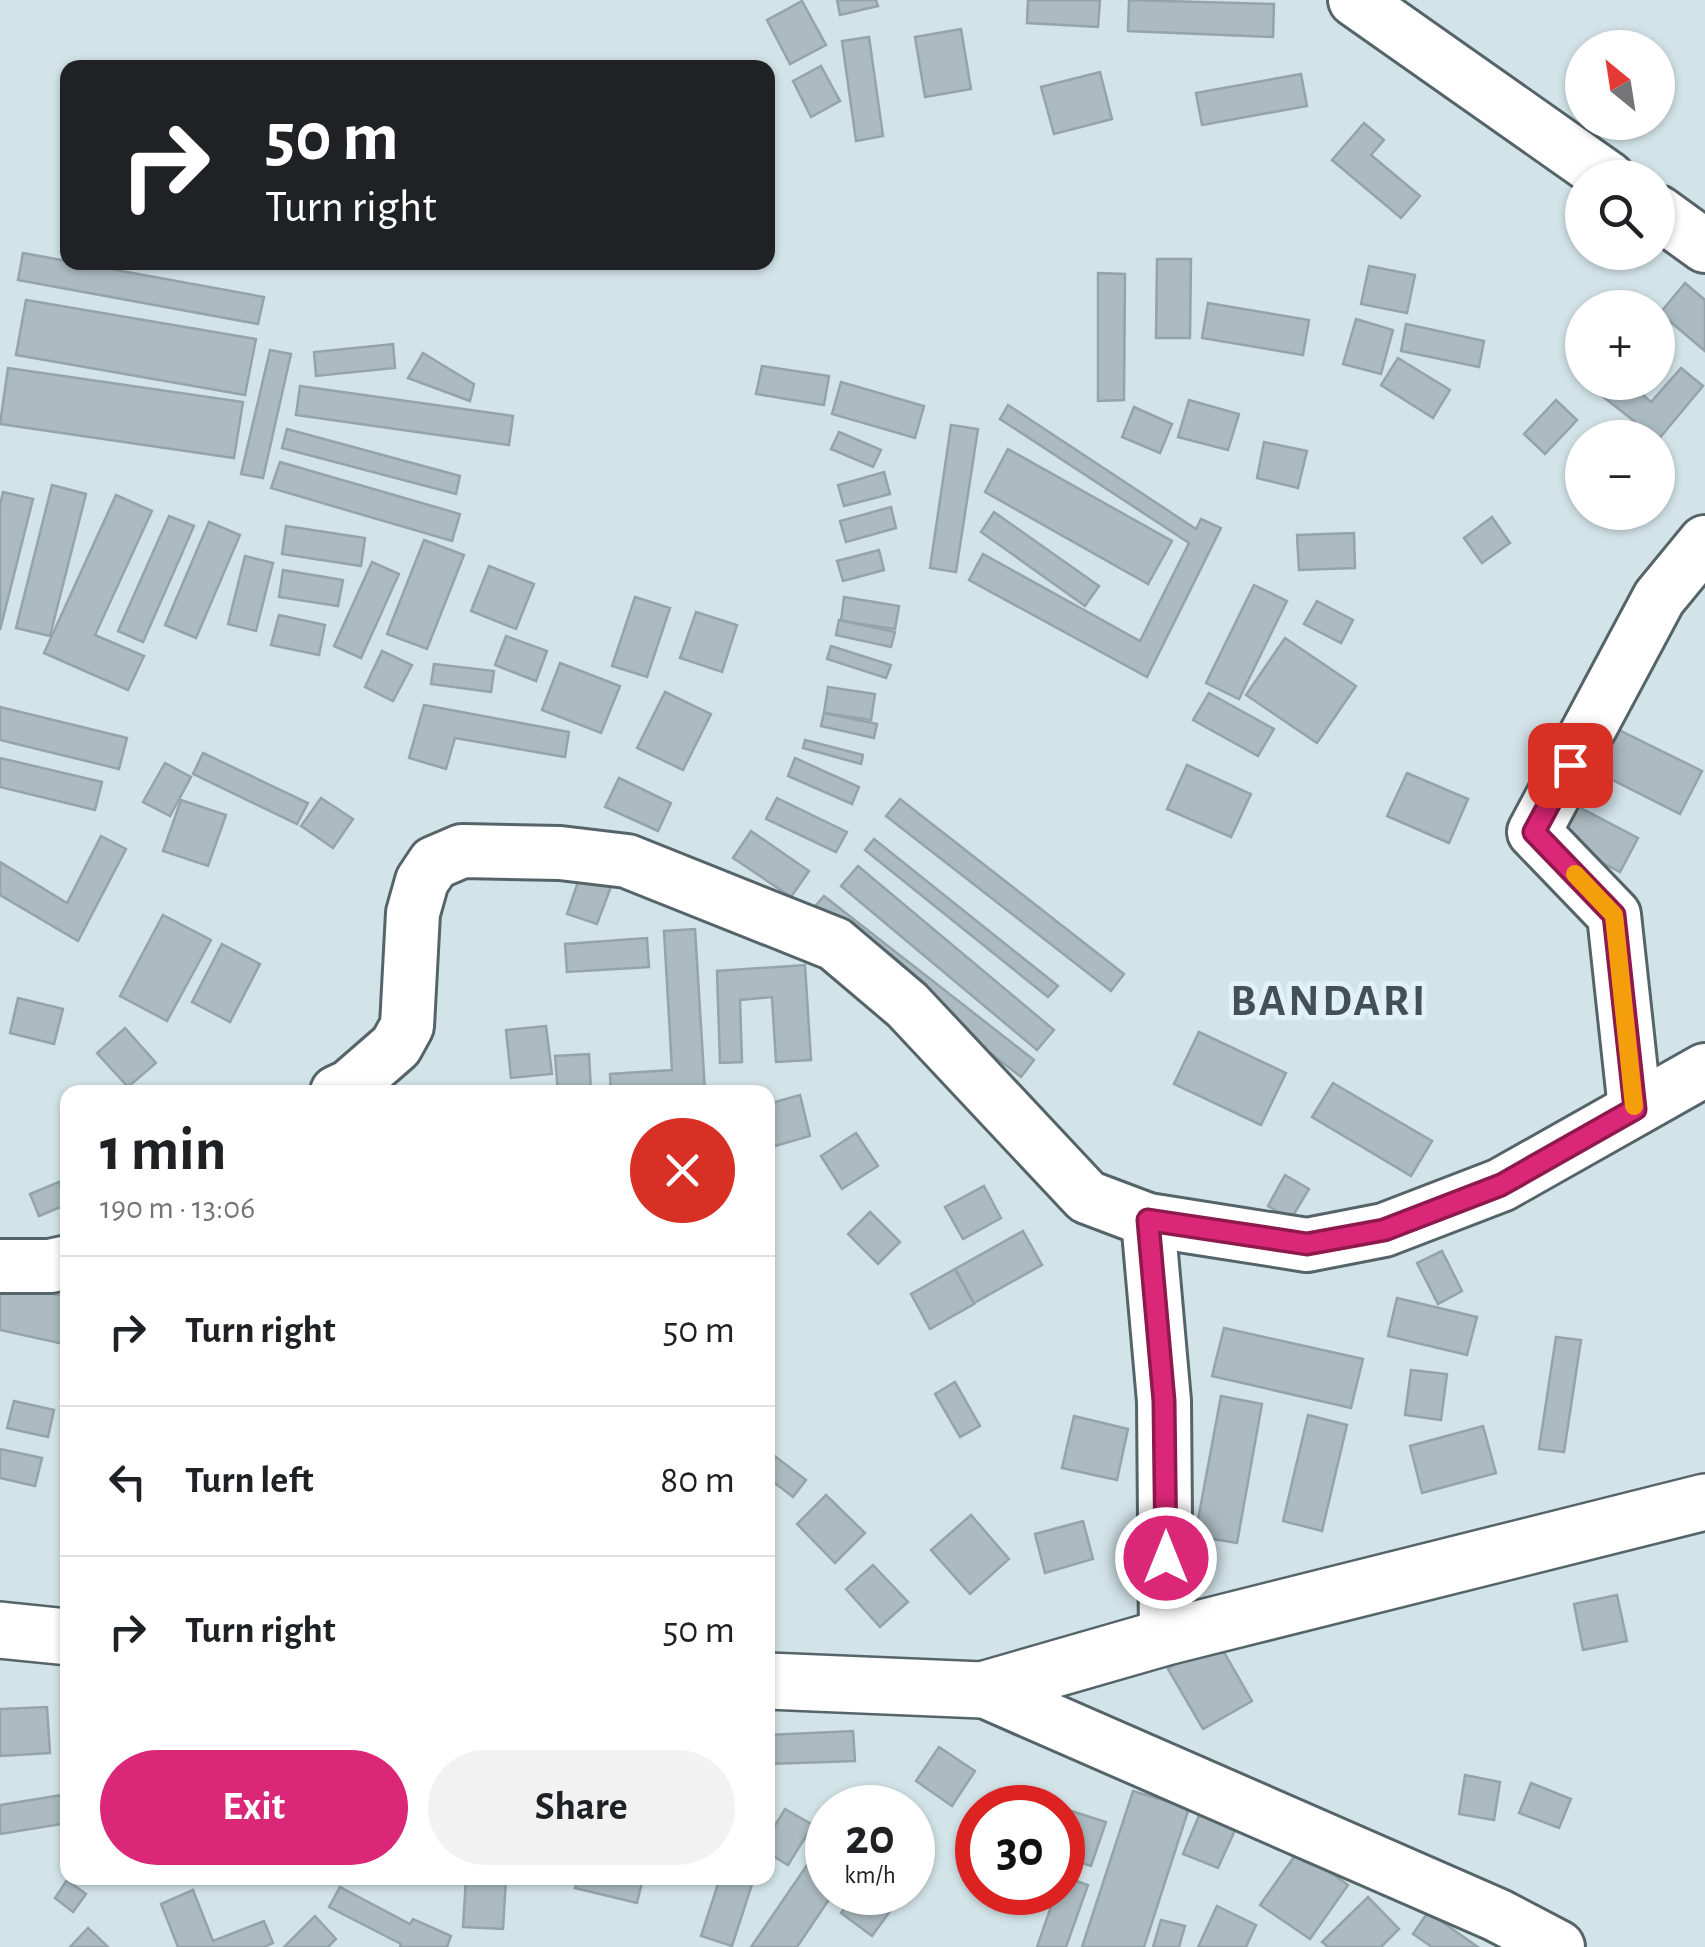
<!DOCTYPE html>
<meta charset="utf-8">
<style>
:root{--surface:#fff;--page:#f2f2f2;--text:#202124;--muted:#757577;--line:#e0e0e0;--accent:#db2777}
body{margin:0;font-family:"Alegreya Sans",sans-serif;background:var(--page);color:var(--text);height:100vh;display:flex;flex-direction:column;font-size:38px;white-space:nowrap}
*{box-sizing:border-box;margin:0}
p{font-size:32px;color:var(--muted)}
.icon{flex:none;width:55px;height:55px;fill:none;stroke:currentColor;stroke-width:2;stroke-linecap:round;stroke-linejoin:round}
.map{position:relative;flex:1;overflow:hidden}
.panel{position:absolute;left:60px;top:1085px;width:715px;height:800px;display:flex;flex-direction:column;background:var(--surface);border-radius:20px;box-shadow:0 2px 8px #0004}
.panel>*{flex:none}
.banner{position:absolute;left:60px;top:60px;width:715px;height:210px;border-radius:20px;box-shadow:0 2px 8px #0004;background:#202124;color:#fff;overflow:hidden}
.needle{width:65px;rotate:330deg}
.buttons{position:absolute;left:1565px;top:30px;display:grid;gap:20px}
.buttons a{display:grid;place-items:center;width:110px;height:110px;border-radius:50%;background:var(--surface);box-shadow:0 2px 8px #0004;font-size:50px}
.speed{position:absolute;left:805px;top:1785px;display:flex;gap:20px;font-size:50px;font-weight:700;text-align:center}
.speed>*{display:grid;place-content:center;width:130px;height:130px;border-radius:50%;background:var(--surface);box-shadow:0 2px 8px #0004;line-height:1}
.speed small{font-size:25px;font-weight:400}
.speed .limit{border:15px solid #d22;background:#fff;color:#111}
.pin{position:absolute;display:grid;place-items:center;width:85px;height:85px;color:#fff;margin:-42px;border-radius:20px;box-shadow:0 5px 15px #0006}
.me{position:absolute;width:110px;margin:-55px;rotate:0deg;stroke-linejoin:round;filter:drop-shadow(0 0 8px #0008)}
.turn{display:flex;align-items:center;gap:35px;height:210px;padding:0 40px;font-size:45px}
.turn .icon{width:130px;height:130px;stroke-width:2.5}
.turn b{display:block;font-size:70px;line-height:85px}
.round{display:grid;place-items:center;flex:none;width:105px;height:105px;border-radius:52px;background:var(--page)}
.summary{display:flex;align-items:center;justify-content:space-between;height:170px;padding:0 40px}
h1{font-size:60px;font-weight:700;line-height:75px}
.button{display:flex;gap:20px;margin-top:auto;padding:20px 40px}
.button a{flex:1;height:115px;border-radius:60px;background:var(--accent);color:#fff;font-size:40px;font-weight:700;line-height:115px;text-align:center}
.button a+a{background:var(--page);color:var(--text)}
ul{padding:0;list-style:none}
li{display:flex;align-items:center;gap:30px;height:150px;padding:0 40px;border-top:2px solid var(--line)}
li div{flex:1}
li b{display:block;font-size:38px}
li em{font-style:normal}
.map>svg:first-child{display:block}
</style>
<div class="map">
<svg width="1705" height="1947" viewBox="0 0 1705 1947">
<rect width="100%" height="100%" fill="#d3e4e9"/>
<g fill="#abbbc1" stroke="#94a4a9" stroke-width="2.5">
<polygon points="837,0 876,0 878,6 840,15"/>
<polygon points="1028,0 1100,0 1098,27 1027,23"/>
<polygon points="1129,0 1274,4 1273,37 1128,31"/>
<polygon points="802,1 826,45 790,64 767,20"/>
<polygon points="961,29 971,89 925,97 915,37"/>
<polygon points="869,37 883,136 856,141 842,41"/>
<polygon points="821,66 840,101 811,117 793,81"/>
<polygon points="1100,72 1112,119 1054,134 1041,87"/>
<polygon points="1301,74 1307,106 1202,125 1196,93"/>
<polygon points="1364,123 1384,140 1371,155 1420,196 1401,218 1332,160"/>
<polygon points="23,253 264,297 258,324 18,280"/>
<polygon points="1157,259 1191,259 1190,338 1156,338"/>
<polygon points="1369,266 1415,275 1407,313 1361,304"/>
<polygon points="1098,273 1125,274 1124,400 1098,401"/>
<polygon points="1685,283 1705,300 1705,351 1660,313"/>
<polygon points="26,300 256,339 245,395 16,355"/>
<polygon points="1208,303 1309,320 1303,355 1202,338"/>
<polygon points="1356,319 1393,330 1381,374 1343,364"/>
<polygon points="1406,324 1484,341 1479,367 1401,351"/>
<polygon points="393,344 395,368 316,376 314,352"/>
<polygon points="270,350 291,354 263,478 241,474"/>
<polygon points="423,353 474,384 470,401 408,378"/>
<polygon points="1398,358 1450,390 1433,418 1381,385"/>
<polygon points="762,366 829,376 824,405 756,394"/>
<polygon points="8,368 243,402 234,458 0,424"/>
<polygon points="1681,368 1703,386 1658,440 1596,391 1603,382 1628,382 1651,402"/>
<polygon points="841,382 924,406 915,438 832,414"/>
<polygon points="300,386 513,416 509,445 296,415"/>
<polygon points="1189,400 1239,414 1228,450 1178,437"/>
<polygon points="1556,400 1577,420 1545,454 1524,434"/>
<polygon points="1008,405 1196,529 1201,519 1221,528 1147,677 969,580 983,554 1140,641 1189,543 1000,419"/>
<polygon points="1134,407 1172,424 1160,453 1122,437"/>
<polygon points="951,425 978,429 956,572 930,568"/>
<polygon points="287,429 460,476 456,494 282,448"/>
<polygon points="839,432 881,450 873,467 831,449"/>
<polygon points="1264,442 1307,451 1298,488 1257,478"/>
<polygon points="1008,449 1172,541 1148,584 985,492"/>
<polygon points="280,462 460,514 452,541 271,488"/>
<polygon points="884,472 890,494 844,506 838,485"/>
<polygon points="52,485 86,494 50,636 16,628"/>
<polygon points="3,492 33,499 0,630 0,505"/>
<polygon points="116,495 152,511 95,635 144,656 128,690 44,653"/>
<polygon points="891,507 896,528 846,542 840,521"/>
<polygon points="994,512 1099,586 1085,606 981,532"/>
<polygon points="169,516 194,526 143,642 118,631"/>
<polygon points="1492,517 1510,543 1482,563 1464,538"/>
<polygon points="209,522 240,535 196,638 165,625"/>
<polygon points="286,526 365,538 361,566 282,554"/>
<polygon points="1354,533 1355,568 1299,570 1297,535"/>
<polygon points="424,540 464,555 427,649 387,634"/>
<polygon points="879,550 884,570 843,581 837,561"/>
<polygon points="245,556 273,563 256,631 228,624"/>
<polygon points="372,562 399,574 361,658 334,646"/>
<polygon points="489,566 534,584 516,629 471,611"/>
<polygon points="283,570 343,580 338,606 279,597"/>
<polygon points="1254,585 1287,601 1239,699 1206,683"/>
<polygon points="635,597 670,608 647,677 612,666"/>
<polygon points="844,597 899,606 895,629 841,621"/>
<polygon points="1317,601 1353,620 1341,643 1304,624"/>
<polygon points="696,612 737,625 722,672 680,658"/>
<polygon points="279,615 325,625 319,655 271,645"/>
<polygon points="839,620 895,632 891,647 836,635"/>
<polygon points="506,636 547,651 536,681 495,665"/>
<polygon points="1285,638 1356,686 1317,743 1246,695"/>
<polygon points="831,646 891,665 886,678 827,659"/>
<polygon points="382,651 412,665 393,701 365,687"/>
<polygon points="560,663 620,686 601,733 542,710"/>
<polygon points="434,664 494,671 491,692 431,684"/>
<polygon points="828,687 875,694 871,720 824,713"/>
<polygon points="665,692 711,714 683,770 637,748"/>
<polygon points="1209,693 1274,729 1258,756 1193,720"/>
<polygon points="424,705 569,732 565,757 455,738 446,769 409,758"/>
<polygon points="0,707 127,738 119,769 0,740"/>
<polygon points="824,713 877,724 874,738 821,726"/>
<polygon points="1603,722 1702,771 1680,814 1581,764"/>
<polygon points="805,740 863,755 861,764 803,748"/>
<polygon points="203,753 308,803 297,824 193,774"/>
<polygon points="0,758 102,782 95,810 0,787"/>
<polygon points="795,758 859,787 852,804 788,776"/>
<polygon points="165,763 191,777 170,816 143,802"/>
<polygon points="1187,765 1251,794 1231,837 1167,809"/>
<polygon points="1407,773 1468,799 1449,843 1387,816"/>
<polygon points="619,778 671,803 658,831 605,807"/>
<polygon points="321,798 353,819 333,848 301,826"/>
<polygon points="777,798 847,832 836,852 766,819"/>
<polygon points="900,799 1124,974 1111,991 886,816"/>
<polygon points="181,800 226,815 208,866 163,851"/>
<polygon points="1577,806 1638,838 1620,872 1559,840"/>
<polygon points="751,831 809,871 791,897 733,858"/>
<polygon points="101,836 126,849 78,941 0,895 0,862 67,903"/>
<polygon points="874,839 1058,986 1048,997 865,850"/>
<polygon points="858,866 1054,1030 1037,1050 841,886"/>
<polygon points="581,873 612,884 597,924 567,914"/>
<polygon points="824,896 1034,1060 1021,1077 810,912"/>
<polygon points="163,915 211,940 167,1021 120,996"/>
<polygon points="695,929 705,1091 611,1092 610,1074 672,1070 664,931"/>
<polygon points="647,938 649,967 567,972 565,944"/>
<polygon points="222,944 260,964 230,1022 192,1002"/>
<polygon points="805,965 811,1060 776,1062 772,997 740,1000 742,1062 720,1063 717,971"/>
<polygon points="18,998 63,1009 54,1044 10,1033"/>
<polygon points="546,1026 552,1074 511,1078 506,1030"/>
<polygon points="125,1028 156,1063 128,1087 97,1053"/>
<polygon points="1199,1032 1286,1073 1261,1125 1174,1084"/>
<polygon points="589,1054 591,1091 558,1092 555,1056"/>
<polygon points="1333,1083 1432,1141 1411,1176 1312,1117"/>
<polygon points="800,1095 810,1136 768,1148 768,1104"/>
<polygon points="856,1133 878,1166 842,1189 821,1156"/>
<polygon points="1285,1175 1309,1189 1291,1219 1268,1206"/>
<polygon points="59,1182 68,1204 39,1216 30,1194"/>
<polygon points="984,1186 1001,1218 963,1239 945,1207"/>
<polygon points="870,1212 900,1242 878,1264 848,1234"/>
<polygon points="1023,1231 1042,1265 974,1303 955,1269"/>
<polygon points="1442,1251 1462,1291 1438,1304 1417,1263"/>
<polygon points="955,1269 974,1304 930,1329 911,1294"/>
<polygon points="0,1283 68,1297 68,1345 0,1330"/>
<polygon points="1397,1298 1477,1317 1467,1355 1388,1336"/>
<polygon points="1224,1328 1363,1359 1351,1408 1212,1376"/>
<polygon points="1556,1337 1581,1340 1564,1452 1539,1449"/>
<polygon points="1411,1370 1447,1374 1441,1420 1405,1415"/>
<polygon points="955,1382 980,1426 960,1437 935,1394"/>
<polygon points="1221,1396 1262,1404 1237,1543 1195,1536"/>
<polygon points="14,1401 54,1410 48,1437 7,1428"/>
<polygon points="1308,1415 1347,1425 1322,1531 1283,1521"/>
<polygon points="1074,1416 1128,1429 1117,1480 1062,1468"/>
<polygon points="1483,1426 1496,1473 1422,1493 1410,1446"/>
<polygon points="0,1449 42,1458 35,1486 0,1478"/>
<polygon points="768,1451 806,1480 793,1497 768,1478"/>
<polygon points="826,1495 865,1533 835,1563 797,1524"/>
<polygon points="971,1515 1009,1559 970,1594 931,1550"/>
<polygon points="1083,1521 1093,1559 1045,1573 1035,1534"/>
<polygon points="873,1565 908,1602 880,1627 846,1589"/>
<polygon points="1617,1595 1627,1641 1583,1650 1574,1604"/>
<polygon points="1217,1640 1252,1701 1203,1729 1168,1669"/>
<polygon points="47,1707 50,1753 0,1756 0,1709"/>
<polygon points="853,1731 855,1761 768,1764 768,1735"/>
<polygon points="939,1747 975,1771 952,1806 916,1781"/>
<polygon points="1465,1775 1500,1782 1494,1820 1459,1814"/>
<polygon points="1531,1783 1571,1799 1559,1828 1519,1813"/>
<polygon points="1133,1791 1189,1808 1144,1947 1082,1947"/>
<polygon points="68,1794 68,1823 0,1834 0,1805"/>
<polygon points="1062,1808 1106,1822 1091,1866 1062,1857"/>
<polygon points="785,1809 813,1825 788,1865 768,1853 768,1837"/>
<polygon points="1200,1813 1236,1828 1218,1868 1183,1854"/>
<polygon points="1299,1850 1348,1885 1310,1939 1260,1905"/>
<polygon points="816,1852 828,1860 828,1892 834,1892 797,1947 751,1947"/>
<polygon points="1062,1876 1088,1885 1066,1947 1037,1947 1056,1892 1062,1892"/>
<polygon points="466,1878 506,1878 503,1929 463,1927"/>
<polygon points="578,1878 643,1878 637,1903 575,1888"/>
<polygon points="720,1878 754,1878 732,1946 701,1936"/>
<polygon points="67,1880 86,1894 73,1912 55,1898"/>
<polygon points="340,1887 410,1924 413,1919 451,1936 447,1947 400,1947 401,1944 329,1907"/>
<polygon points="193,1890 213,1941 264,1921 273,1943 264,1947 178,1947 161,1904"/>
<polygon points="856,1892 904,1892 872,1936 841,1913"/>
<polygon points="1368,1897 1399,1929 1381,1947 1328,1947 1322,1942"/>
<polygon points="1217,1906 1256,1925 1246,1947 1198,1947"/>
<polygon points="1428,1912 1478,1947 1432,1947 1413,1934"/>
<polygon points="315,1916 336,1939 328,1947 284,1947"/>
<polygon points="1161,1920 1185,1926 1179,1947 1153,1947"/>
<polygon points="88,1928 108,1947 70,1947"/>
</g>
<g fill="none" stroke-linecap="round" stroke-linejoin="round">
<defs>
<g id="street">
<polyline points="1355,0 1608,178"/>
<polyline points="1658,212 1705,246"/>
<polyline points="337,1092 350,1086 396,1046 407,1026 413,913 422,881 434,863 462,851 560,853 627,861 835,944 907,1005 1087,1197 1148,1220 1307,1245 1384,1230 1501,1185 1705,1070"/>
<polyline points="1635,1109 1614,915 1534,832 1659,598 1705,542"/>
<polyline points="1148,1220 1164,1401 1166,1637"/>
<polyline points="0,1266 50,1266 68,1262"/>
<polyline points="982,1690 1497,1915 1558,1947"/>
</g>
<g id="secondary">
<polyline points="0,1630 68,1637"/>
<polyline points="768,1681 982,1690 1166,1637 1705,1502"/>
</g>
</defs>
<use href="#street" stroke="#556469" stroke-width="58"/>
<use href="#secondary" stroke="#556469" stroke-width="60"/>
<use href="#street" stroke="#fff" stroke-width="52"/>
<use href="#secondary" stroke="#fff" stroke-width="55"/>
</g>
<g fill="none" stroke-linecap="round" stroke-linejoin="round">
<defs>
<polyline id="route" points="1166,1558 1164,1401 1148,1220 1307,1244 1384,1230 1501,1185 1635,1109 1614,915 1534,832 1570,765"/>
</defs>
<use href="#route" stroke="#8e194d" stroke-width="25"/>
<use href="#route" stroke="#db2777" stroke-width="18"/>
<polyline stroke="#f59e0b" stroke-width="18" points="1575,874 1614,915 1634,1106"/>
</g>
<g text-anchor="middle" stroke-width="10" stroke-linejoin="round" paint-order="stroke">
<g font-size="45" font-weight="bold" letter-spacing="2.5" fill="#435156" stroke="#e0f1f7">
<text x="1329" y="1015">BANDARI</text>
</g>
</g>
</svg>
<div class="buttons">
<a><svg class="needle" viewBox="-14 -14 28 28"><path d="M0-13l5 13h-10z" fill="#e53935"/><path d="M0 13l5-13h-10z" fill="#757577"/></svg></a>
<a><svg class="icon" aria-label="search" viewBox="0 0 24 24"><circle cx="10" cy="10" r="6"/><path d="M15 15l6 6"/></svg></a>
<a>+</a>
<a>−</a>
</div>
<div class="speed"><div>20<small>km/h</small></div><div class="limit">30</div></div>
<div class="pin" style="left:1570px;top:765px;background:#d93025"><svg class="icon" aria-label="arrive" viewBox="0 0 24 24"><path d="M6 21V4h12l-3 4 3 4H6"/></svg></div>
<svg class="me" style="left:1166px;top:1558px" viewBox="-20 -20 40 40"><circle r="17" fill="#db2777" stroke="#fff" stroke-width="3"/><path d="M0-11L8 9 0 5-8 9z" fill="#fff"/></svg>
<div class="banner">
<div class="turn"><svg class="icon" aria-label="right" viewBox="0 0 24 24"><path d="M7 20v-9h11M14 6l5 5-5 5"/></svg><div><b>50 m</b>Turn right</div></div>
</div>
<section class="panel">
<div class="summary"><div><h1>1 min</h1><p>190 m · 13:06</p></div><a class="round" style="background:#d93025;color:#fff"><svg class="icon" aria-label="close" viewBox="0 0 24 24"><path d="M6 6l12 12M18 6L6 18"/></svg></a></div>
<ul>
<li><svg class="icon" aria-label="right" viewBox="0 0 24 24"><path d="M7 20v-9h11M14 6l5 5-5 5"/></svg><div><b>Turn right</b></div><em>50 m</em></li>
<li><svg class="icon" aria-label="left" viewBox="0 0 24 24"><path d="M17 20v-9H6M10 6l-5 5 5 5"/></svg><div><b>Turn left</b></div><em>80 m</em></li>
<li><svg class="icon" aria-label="right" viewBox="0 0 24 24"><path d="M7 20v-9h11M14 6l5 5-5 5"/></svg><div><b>Turn right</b></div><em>50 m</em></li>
</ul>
<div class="button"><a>Exit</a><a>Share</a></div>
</section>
</div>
